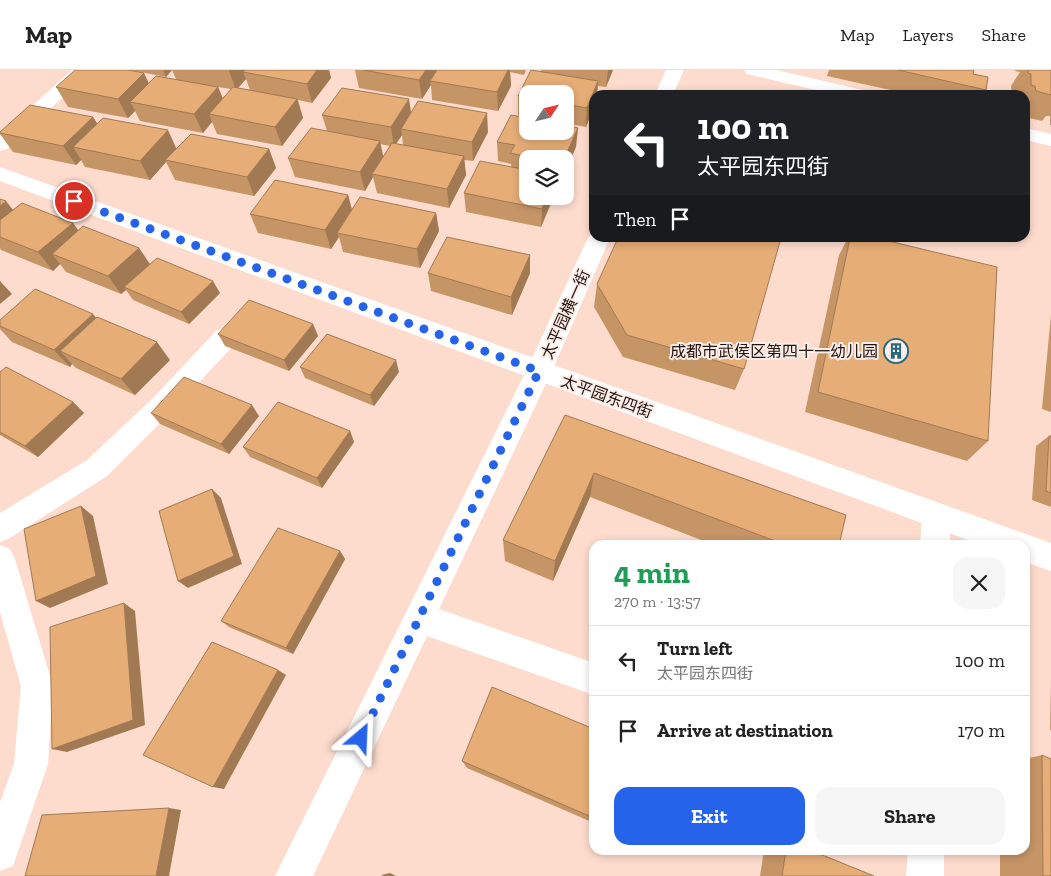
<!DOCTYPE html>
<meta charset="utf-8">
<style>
:root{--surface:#fff;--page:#f6f6f6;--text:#222;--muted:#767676;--line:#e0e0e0;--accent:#2563eb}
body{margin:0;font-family:"Zilla Slab","Noto Sans SC",serif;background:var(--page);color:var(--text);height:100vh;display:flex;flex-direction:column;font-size:19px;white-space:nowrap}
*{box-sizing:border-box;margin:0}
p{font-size:16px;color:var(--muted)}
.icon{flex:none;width:28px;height:28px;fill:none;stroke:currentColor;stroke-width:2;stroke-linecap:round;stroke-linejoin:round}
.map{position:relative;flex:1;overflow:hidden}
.details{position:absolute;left:589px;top:470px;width:441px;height:315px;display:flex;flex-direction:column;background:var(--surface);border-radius:15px;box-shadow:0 2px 8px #0003}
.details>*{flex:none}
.guide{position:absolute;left:589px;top:20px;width:441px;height:152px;border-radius:15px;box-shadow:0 2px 8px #0003;background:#202124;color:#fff;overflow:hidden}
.needle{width:32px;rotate:55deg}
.buttons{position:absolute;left:519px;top:15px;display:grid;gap:10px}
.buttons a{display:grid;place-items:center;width:55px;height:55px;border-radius:10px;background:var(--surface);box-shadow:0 2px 8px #0003;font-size:25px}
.pin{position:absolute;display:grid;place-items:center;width:42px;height:42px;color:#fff;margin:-21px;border:2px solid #fff;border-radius:50%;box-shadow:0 1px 5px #0007}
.me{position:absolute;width:55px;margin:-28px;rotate:26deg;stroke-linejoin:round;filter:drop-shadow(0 0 4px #0008)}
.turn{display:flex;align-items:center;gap:18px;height:105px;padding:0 25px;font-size:22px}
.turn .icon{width:65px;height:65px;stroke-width:2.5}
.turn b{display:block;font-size:35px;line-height:42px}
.then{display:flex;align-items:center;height:48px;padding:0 25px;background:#0003;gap:10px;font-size:19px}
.round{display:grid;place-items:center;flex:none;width:52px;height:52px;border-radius:15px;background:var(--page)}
.overview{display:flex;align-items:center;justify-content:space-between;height:85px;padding:0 25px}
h1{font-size:30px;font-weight:700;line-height:38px;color:#1e9e55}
.cta{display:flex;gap:10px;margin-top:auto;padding:10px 25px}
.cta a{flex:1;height:58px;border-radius:15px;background:var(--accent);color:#fff;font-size:20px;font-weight:700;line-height:58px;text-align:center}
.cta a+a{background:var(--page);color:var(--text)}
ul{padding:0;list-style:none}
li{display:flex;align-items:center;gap:15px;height:70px;padding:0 25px;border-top:1px solid var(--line)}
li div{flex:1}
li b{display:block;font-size:19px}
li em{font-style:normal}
header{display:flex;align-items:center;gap:30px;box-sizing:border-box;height:70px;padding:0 25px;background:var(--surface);border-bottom:1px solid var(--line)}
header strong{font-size:24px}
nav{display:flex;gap:28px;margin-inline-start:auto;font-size:18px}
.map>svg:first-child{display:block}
</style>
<header>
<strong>Map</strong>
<nav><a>Map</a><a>Layers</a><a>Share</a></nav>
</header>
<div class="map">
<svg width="1051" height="806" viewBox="0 0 1051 806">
<rect width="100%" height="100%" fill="#fddcce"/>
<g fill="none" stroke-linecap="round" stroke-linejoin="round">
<g fill="#fff" fill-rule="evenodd">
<polygon points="72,0 92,0 7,79 0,81 0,65"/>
<polygon points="666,0 684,0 673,25 655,25"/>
<polygon points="744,0 776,0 867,21 869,25 837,25 747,4"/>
<polygon points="1025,58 1051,64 1051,76 1025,70"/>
<polygon points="594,162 594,168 610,168 552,301 439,539 594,593 594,625 427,566 313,806 275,806 526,301 588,168"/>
<polygon points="226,258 235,260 238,267 235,274 170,343 107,406 10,468 0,472 0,443 87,390 152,329 217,260"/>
<polygon points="936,432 946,436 950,445 950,475 920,475 922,445 926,436"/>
<polygon points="0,475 10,479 15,489 53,616 48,694 13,796 0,801 0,732 14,694 21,616 0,542"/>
<polygon points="908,780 944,780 944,806 906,806"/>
</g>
<polygon fill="#fff" fill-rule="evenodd" points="0,97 1051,473 1051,501 1025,492 1025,475 981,475 0,111"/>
</g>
<g fill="#c69566" fill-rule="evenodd">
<path d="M130,0h199l2,8 -19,25 -14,-3 5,18 -21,28 -65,-12 -5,-12 -9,11 -63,-12 -5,-10 -7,7 -60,-11 -12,-20 93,-4 27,-4 -4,-9 -6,7zM246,9l4,11 -12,-2zM218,17l13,2 -8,10z"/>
<polygon points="355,0 526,0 524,5 510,2 511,16 498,41 432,30 431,15 422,29 359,18"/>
<polygon points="541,0 613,0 606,17 598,16 597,25 586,57 565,53 565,24 528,24 528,47 518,45 518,26 541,2"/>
<polygon points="829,0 974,0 973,4 986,20 983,25 913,25 827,6"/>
<polygon points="1015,0 1051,0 1051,55 1050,55 1050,46 1046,46 1042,51 1025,47 1025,25 1012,25 1011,16 1020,2 1015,1"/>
<path d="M411,43l77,19 -15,29 -9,-1 2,15 -17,33 -72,-15 -4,-16 -8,14 -70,-14 -7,-19 39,-27 -5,-16zM402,65l1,10 -7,-1zM380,74l10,2 -7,11z"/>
<polygon points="93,47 97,53 177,79 269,79 276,98 254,126 175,110 166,92 150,110 85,97 81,90 76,95 13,82 0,64 0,62"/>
<polygon points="497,72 576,77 565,89 528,89 528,126 554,126 541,157 466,142 464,123 511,97 511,94 498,91"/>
<polygon points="348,125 352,140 436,143 439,161 420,198 343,182 339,167 331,179 258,163 250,144"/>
<polygon points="0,129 13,140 79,161 139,178 150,194 220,223 189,254 133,230 126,220 121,224 66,202 60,194 53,201 1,180 0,178"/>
<polygon points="848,168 876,168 988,371 967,391 805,342 839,185"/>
<polygon points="530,185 530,203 512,245 431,221 428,203"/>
<polygon points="597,214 744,299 735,320 623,287 594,237"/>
<polygon points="1051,245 1051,342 1042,339"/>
<polygon points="96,248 170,290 135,325 76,298 72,294 70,297 12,272 0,259 0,250"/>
<polygon points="313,254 318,266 289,301 225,276 218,264"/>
<polygon points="300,297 399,302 374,336 305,308"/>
<polygon points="0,302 73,332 84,343 38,387 0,365"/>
<polygon points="151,343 259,346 229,384 160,354"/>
<polygon points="565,345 839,475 714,475 590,427 553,511 505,491 503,470"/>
<polygon points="350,361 354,372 322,418 250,387 243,377"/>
<polygon points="1049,366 1051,366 1051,437 1032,430 1036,376"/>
<polygon points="340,481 345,489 293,584 229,557 221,551"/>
<polygon points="1051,610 1051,660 1050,660"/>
<polygon points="594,659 594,753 467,698 462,691"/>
<polygon points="1042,685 1051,806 1000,806 1000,780 1025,780 1025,689"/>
<polygon points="764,780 810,780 874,806 760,806"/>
</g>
<g fill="#a17953">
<polygon points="163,0 172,0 166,7"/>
<polygon points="230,0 254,0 243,2 246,9 236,20 229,1"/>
<polygon points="317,0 329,0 331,8 312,33 307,14"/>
<polygon points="426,0 437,0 430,11 431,15 422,29 419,10"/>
<polygon points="508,0 510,0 511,16 498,41 497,22"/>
<polygon points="608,0 613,0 606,17"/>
<polygon points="144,3 153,22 130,32 135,41 128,48 118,29"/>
<polygon points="598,11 597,25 594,25 594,37 586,57 587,38"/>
<polygon points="218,17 226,36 209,44 212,52 203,63 194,44"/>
<polygon points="297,29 303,48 282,76 275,57"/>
<polygon points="409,29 412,49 401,59 402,65 394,77 391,57"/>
<polygon points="487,43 488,62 473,91 472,72"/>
<polygon points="93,47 104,66 73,77 81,90 76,95 63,76"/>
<polygon points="578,58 576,77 565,103 565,89 564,89"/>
<polygon points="168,60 177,80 165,90 166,92 150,110 140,91"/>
<polygon points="380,71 384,90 372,104 373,107 365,121 360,102"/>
<polygon points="269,79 276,98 254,126 247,107"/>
<polygon points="464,86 466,105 449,138 447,119"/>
<polygon points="348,125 353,144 337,163 339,167 331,179 325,160"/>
<polygon points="547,126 554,126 541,157 542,139"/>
<polygon points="6,131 21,150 0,167 0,136"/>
<polygon points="436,143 439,161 420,198 417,179"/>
<polygon points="73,153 87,172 52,184 60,194 53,201 38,182"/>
<polygon points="139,178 151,196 124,217 126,220 121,224 108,206"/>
<polygon points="530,185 530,203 512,245 511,227"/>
<polygon points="0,211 12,224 0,234"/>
<polygon points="213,211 220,223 189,254 181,242"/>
<polygon points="93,244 107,261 60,281 72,294 70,297 54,280"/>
<polygon points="313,254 318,266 289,301 284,290"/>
<polygon points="157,272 170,290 135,325 121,309"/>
<polygon points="396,290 399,302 374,336 370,325"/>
<polygon points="73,332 84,343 38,387 25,376"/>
<polygon points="252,335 259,346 229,384 221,374"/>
<polygon points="350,361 354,372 322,418 317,408"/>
<polygon points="594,403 590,427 553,511 555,491"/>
<polygon points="212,419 221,428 242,494 188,518 178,511"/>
<polygon points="81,436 93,446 108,514 50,538 36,531"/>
<polygon points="340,481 345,489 293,584 286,578"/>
<polygon points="124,533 135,541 145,655 67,682 52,679"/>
<polygon points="278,600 286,605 224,719 213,717"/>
<polygon points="169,738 181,740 169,806 156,806"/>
<polygon points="390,803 396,806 384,806 381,805"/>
</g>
<g fill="#e6ad77" stroke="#a17953">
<polygon points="75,0 128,0 144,3 118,29 56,17"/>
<polygon points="245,0 317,0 307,14 243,2"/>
<polygon points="363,0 426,0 419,10"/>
<polygon points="437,0 508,0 497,22 430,11"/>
<polygon points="531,0 598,11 587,38 565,34 565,24 528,24 528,27 518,26"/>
<polygon points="898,0 974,0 973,4 988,7 986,20"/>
<polygon points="1028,0 1051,0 1051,25 1036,21 1035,16 1031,15 1031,4 1028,3"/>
<polygon points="156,6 218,17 194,44 130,32"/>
<polygon points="233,17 297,29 275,57 209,44"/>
<polygon points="342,18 409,29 391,57 322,45"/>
<polygon points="418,31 487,43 472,72 401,59"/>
<polygon points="30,35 93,47 63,76 0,63 0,62"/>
<polygon points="511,45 528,48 528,61 565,61 565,55 578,58 564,89 541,84 539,89 538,89 510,83 515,75 497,72"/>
<polygon points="103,48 168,60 140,91 73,77"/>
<polygon points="311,58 380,71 360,102 288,88"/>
<polygon points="191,64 269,79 247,107 165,90"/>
<polygon points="392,73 464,86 447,119 372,104"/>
<polygon points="480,91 528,100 528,126 547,126 542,139 464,123"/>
<polygon points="275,110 348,125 325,160 250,144"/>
<polygon points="360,127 436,143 417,179 337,163"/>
<polygon points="0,129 6,131 0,136"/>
<polygon points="22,133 73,153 38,182 0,167 0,150"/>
<polygon points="83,156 139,178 108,206 52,184"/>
<polygon points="447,167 530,185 511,227 428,203"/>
<polygon points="618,168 781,168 744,299 627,265 597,214"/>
<polygon points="850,168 876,168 997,197 988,371 818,322"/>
<polygon points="157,188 213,211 181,242 124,217"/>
<polygon points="35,219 93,244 54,280 0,256 0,250"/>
<polygon points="249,230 313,254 284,290 218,264"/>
<polygon points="97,247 157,272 121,309 60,281"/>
<polygon points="327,264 396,290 370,325 300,297"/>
<polygon points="6,297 73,332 25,376 0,362 0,302"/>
<polygon points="184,307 252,335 221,374 151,343"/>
<polygon points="278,332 350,361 317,408 243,377"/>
<polygon points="565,345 846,445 839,475 786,475 594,403 555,491 503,470"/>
<polygon points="1049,366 1051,366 1051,423 1046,421"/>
<polygon points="212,419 234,486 178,511 159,441"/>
<polygon points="81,436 96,506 36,531 24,459"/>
<polygon points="278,458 340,481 286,578 221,551"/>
<polygon points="124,533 133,650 52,679 50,557"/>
<polygon points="212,572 278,600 213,717 143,685"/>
<polygon points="492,617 594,659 594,748 462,691"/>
<polygon points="1042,685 1051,689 1051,806 1043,806"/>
<polygon points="169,738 156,806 25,806 42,745"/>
<polygon points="786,780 810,780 874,806 782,806"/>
</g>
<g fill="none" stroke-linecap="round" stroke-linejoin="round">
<polyline stroke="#2563eb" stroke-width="9" stroke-dasharray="0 16.2" points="74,131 539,301 361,668"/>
</g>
<defs>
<symbol id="building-ring" viewBox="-11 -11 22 22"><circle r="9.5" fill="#faeeea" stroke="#28677c" stroke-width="1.5"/><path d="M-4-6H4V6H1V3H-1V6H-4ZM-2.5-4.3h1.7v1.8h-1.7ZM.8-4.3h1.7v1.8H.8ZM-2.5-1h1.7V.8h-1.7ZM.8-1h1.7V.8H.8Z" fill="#28677c"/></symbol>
</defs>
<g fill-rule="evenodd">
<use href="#building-ring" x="882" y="267" width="28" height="28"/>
</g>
<g text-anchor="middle" stroke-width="4" stroke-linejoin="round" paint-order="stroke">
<g font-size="16" fill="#25120a" stroke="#faeeea">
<text transform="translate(565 244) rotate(-66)" y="6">太平园横一街</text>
<text transform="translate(607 326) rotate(20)" y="6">太平园东四街</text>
</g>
<g font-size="16" fill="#25120a" stroke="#faeeea" text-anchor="end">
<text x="878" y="287">成都市武侯区第四十一幼儿园</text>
</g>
</g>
</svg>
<div class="buttons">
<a><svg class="needle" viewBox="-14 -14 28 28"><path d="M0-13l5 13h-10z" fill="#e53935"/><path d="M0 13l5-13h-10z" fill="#767676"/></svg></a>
<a><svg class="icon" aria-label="layers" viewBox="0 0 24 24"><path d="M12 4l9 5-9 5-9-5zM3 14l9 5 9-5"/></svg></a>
</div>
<div class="pin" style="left:74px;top:131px;background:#d93025"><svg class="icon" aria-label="arrive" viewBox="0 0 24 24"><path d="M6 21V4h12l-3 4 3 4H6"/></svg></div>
<svg class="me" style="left:361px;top:668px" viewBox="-20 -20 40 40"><path d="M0-17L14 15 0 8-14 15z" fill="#2563eb" stroke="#fff" stroke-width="4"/></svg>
<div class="guide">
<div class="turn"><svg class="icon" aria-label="left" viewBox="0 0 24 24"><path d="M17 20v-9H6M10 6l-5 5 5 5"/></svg><div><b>100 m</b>太平园东四街</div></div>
<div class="then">Then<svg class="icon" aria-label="arrive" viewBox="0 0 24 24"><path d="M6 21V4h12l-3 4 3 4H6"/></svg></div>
</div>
<section class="details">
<div class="overview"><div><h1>4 min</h1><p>270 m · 13:57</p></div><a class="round"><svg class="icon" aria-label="close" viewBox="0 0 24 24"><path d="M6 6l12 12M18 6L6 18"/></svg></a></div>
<ul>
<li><svg class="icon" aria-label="left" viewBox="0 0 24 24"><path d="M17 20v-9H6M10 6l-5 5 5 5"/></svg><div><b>Turn left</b><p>太平园东四街</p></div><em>100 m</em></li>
<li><svg class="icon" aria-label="arrive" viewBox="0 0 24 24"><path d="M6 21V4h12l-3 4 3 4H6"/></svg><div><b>Arrive at destination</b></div><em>170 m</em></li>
</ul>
<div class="cta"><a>Exit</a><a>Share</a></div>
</section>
</div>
